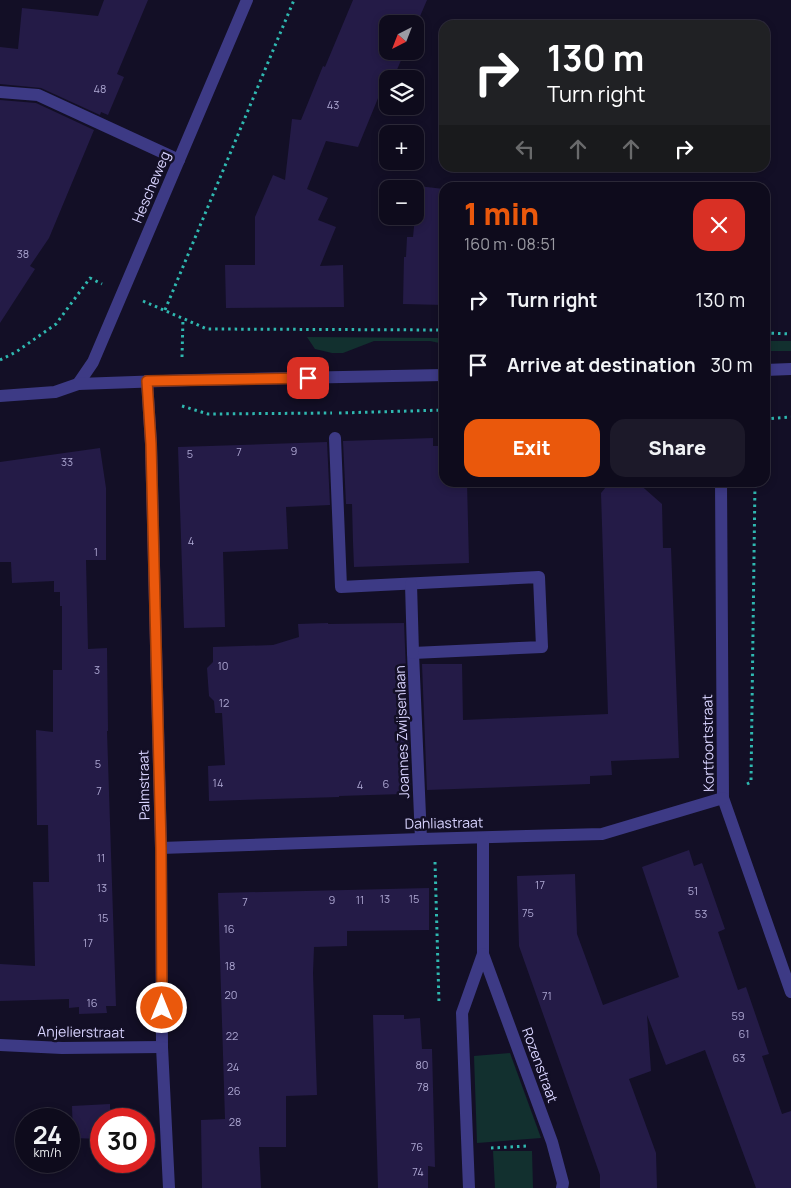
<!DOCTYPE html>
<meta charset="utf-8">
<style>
:root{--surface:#0e0b1c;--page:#1c1929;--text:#f1f3f6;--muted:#9b9ba3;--line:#2e2b3b;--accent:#ea580c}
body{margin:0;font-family:Manrope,sans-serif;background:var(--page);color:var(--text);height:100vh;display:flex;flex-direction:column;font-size:19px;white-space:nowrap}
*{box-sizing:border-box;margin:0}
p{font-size:16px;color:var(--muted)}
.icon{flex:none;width:28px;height:28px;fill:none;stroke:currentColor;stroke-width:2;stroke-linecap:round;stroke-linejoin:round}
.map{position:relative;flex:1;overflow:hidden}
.side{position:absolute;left:439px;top:182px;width:331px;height:305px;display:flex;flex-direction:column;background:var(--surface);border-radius:15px;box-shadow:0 2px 8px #0003,0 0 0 1px var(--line)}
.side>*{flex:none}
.guide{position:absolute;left:439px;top:20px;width:331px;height:152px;border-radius:15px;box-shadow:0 2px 8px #0003,0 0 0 1px var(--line);background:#202124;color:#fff;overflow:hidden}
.needle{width:32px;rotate:222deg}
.buttons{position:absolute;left:379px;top:15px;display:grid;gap:10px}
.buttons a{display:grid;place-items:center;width:45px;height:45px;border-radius:10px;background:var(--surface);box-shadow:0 2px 8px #0003,0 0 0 1px var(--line);font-size:25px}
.speed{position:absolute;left:15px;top:1108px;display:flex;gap:10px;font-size:25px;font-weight:700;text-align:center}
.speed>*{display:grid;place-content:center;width:65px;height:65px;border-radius:50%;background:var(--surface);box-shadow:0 2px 8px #0003,0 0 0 1px var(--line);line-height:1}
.speed small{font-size:12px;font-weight:400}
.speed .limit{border:8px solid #d22;background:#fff;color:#111}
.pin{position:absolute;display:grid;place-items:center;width:42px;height:42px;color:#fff;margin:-21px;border-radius:10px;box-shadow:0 2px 8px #0006}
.me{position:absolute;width:55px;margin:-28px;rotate:0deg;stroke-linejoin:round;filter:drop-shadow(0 0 4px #0008)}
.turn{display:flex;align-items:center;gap:18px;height:105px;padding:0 25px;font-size:22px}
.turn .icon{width:65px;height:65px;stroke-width:2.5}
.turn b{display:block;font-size:35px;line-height:42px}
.lanes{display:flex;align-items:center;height:48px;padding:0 25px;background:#0003;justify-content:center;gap:25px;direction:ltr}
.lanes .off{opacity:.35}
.round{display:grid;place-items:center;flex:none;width:52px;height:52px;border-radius:15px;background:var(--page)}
.headline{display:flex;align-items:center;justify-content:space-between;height:85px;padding:0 25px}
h1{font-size:30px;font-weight:800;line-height:38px;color:var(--accent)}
.button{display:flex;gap:10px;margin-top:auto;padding:10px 25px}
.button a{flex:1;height:58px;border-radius:15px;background:var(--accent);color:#fff;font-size:20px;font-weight:800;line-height:58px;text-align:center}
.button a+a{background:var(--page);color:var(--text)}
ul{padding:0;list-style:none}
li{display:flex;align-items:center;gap:15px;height:65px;padding:0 25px}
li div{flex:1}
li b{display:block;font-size:19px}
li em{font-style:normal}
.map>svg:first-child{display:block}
</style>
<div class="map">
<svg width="791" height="1188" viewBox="0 0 791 1188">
<rect width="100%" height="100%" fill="#130f26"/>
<g fill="#12302f">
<polygon points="307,337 444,338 444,344 430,341 374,341 343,353 332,353 315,349"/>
<rect x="765" y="341" width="26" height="10"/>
<polygon points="510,1053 541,1138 477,1143 474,1056"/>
<polygon points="493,1151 532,1151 533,1188 495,1188"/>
</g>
<g fill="#241b47">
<polygon points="104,0 148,0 117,74 124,77 108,115 101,112 100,115 41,88 0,84 0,47 18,49 22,8 98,16"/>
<polygon points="353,0 427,0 415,28 415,24 388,24 388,51 405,51 396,72 390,69 358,147 326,141 307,189 328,198 318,220 336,227 320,266 343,265 344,307 226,308 225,265 255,265 255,217 273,175 285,180 292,119 301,120 323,66 325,67"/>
<polygon points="0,100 36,103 94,130 49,238 30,266 35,269 0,323"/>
<polygon points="418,186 444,189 444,305 403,304 404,257 406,257 407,237 413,237"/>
<polygon points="433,438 433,446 444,446 444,482 467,482 469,563 354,567 353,542 352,504 346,504 343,441"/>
<polygon points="327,442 330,505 286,507 288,549 223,552 225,627 184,628 178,447"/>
<polygon points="100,448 106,488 106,560 86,560 88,649 107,648 108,731 107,731 116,1006 106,1006 107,1013 79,1014 79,1007 69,1008 69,999 0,1001 0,964 35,966 33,882 49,882 48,825 37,825 36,730 53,732 53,670 62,670 62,606 60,606 60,592 54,592 54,581 12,583 11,562 0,562 0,462"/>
<polygon points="610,482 637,482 662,504 663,548 671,548 679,758 611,761 612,775 590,776 590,784 427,790 422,664 462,664 463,720 608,714 601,493"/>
<polygon points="328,623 328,624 404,623 411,791 403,791 403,794 339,796 339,797 209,801 208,766 225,765 222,713 215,713 214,701 209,696 207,668 213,662 213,647 273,645 299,637 298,624"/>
<polygon points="689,850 694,866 702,863 725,929 718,932 738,990 746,987 769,1054 762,1056 782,1114 791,1111 791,1188 756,1188 705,1050 666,1065 647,1015 651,1071 629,1079 656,1153 657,1188 600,1188 600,1175 519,946 517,876 575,874 577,934 603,1005 679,977 642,867"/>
<polygon points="429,888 429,930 347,931 347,946 314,947 313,973 317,1095 286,1096 286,1147 259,1147 261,1188 202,1188 201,1120 225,1119 218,893"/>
<polygon points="373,1015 404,1015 404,1019 420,1018 422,1049 432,1049 435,1167 428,1166 428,1188 378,1188"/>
<polygon points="110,1104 110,1111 119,1111 120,1119 101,1119 101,1139 73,1138 72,1106"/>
</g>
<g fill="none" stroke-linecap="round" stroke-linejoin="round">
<g stroke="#2fb8b0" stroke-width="3" stroke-dasharray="2.5 4" stroke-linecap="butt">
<polyline points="143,301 207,329 444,330"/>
<polyline points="165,310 294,0"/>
<polyline points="765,333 791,334"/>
<polyline points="768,333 768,346"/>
<polyline points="182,357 183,318"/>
<polyline points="0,360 16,352 56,324 90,278 102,284"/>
<polyline points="182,406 208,414 332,413"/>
<polyline points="339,413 444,410"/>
<polyline points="765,419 791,417"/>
<polyline points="768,419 768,392"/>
<polyline points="747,784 751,782 755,482"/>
<polyline points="435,862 439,1003"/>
<polyline points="491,1148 528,1146"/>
</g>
<g stroke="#3d3a85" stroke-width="12">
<polyline points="0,92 38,95 179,160"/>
<polyline points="335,438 341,587 539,577 542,647 413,653 421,839"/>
<polyline points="411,584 413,653"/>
</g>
<g stroke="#3d3a85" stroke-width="12">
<polyline points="765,370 791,369"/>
<polyline points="147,381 151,444 161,848 162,1047 169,1188"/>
<polyline points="78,384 93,362 247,0"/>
<polyline points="0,396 55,392 78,384 191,380 444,375"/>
<polyline points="721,482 723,798 791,992"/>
<polyline points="161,848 421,839 602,834 723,798"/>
<polyline points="483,954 483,838"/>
<polyline points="0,1045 62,1048 162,1047"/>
<polyline points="469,1188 462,1013 483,954 552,1142 563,1183 562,1188"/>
</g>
</g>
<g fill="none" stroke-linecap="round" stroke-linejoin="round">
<defs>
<polyline id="route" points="162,1008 161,848 151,444 147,381 308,378"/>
</defs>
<use href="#route" stroke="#983908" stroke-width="12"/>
<use href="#route" stroke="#ea580c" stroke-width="9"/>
</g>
<g text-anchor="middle" stroke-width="5" stroke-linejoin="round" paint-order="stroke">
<g font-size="11" fill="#aca6d1">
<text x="100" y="93">48</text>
<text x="333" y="109">43</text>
<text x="23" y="258">38</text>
<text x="294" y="455">9</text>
<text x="239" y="456">7</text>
<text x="190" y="458">5</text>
<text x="67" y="466">33</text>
<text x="191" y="545">4</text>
<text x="96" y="556">1</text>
<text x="223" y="670">10</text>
<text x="97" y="674">3</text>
<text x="224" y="707">12</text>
<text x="98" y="768">5</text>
<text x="218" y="787">14</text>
<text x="386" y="788">6</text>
<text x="360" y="789">4</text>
<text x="99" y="795">7</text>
<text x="101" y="862">11</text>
<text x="540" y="889">17</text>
<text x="102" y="892">13</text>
<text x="693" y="895">51</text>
<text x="385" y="903">13</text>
<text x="414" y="903">15</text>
<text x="332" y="904">9</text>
<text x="360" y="904">11</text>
<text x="245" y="906">7</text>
<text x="528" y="917">75</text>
<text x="701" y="918">53</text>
<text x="103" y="922">15</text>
<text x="229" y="933">16</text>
<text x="88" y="947">17</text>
<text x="230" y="970">18</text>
<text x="231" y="999">20</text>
<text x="547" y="1000">71</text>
<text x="92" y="1007">16</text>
<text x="738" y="1020">59</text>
<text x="744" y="1038">61</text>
<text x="232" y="1040">22</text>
<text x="739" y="1062">63</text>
<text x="422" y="1069">80</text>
<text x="233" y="1071">24</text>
<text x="423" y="1091">78</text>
<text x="234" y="1095">26</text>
<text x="235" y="1126">28</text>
<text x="417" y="1151">76</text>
<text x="418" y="1176">74</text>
</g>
<g font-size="14" fill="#d9d4ff" stroke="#130f26">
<text transform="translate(151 187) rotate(-67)" y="5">Hescheweg</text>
<text transform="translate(402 732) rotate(-92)" y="5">Joannes Zwijsenlaan</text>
<text transform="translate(708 743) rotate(-91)" y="5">Kortfoortstraat</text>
<text transform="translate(144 785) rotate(-91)" y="5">Palmstraat</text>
<text transform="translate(444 823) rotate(-1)" y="5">Dahliastraat</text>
<text transform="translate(81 1032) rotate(1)" y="5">Anjelierstraat</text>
<text transform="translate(540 1065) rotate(70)" y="5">Rozenstraat</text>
</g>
</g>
</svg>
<div class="buttons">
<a><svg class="needle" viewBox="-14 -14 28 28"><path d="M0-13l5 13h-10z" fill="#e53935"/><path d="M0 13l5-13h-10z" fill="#9b9ba3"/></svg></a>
<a><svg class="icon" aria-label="layers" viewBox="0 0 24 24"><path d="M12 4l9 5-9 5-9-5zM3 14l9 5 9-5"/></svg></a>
<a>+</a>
<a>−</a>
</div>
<div class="speed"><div>24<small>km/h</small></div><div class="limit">30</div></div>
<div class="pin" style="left:308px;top:378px;background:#d93025"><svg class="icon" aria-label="arrive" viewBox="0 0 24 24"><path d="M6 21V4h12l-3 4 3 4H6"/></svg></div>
<svg class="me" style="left:162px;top:1008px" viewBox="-20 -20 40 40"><circle r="17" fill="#ea580c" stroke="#fff" stroke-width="3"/><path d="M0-11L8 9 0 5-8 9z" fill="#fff"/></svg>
<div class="guide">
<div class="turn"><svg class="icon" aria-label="right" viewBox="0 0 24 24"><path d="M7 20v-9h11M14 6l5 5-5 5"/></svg><div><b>130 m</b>Turn right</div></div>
<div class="lanes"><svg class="icon off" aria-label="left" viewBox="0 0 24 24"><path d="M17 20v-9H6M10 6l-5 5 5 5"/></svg><svg class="icon off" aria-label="ahead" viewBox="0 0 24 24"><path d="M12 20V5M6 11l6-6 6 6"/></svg><svg class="icon off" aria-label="ahead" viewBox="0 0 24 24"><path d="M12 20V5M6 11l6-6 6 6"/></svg><svg class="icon" aria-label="right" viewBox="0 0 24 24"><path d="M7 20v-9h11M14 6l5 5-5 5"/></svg></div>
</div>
<section class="side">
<div class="headline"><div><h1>1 min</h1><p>160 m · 08:51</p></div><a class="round" style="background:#d93025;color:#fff"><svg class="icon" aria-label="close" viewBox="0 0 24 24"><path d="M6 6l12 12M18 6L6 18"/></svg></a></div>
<ul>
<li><svg class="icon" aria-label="right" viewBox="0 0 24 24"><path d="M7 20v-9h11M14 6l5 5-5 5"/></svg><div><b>Turn right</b></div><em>130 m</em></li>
<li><svg class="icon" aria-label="arrive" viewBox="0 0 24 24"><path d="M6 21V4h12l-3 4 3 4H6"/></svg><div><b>Arrive at destination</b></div><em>30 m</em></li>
</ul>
<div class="button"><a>Exit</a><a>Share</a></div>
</section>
</div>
